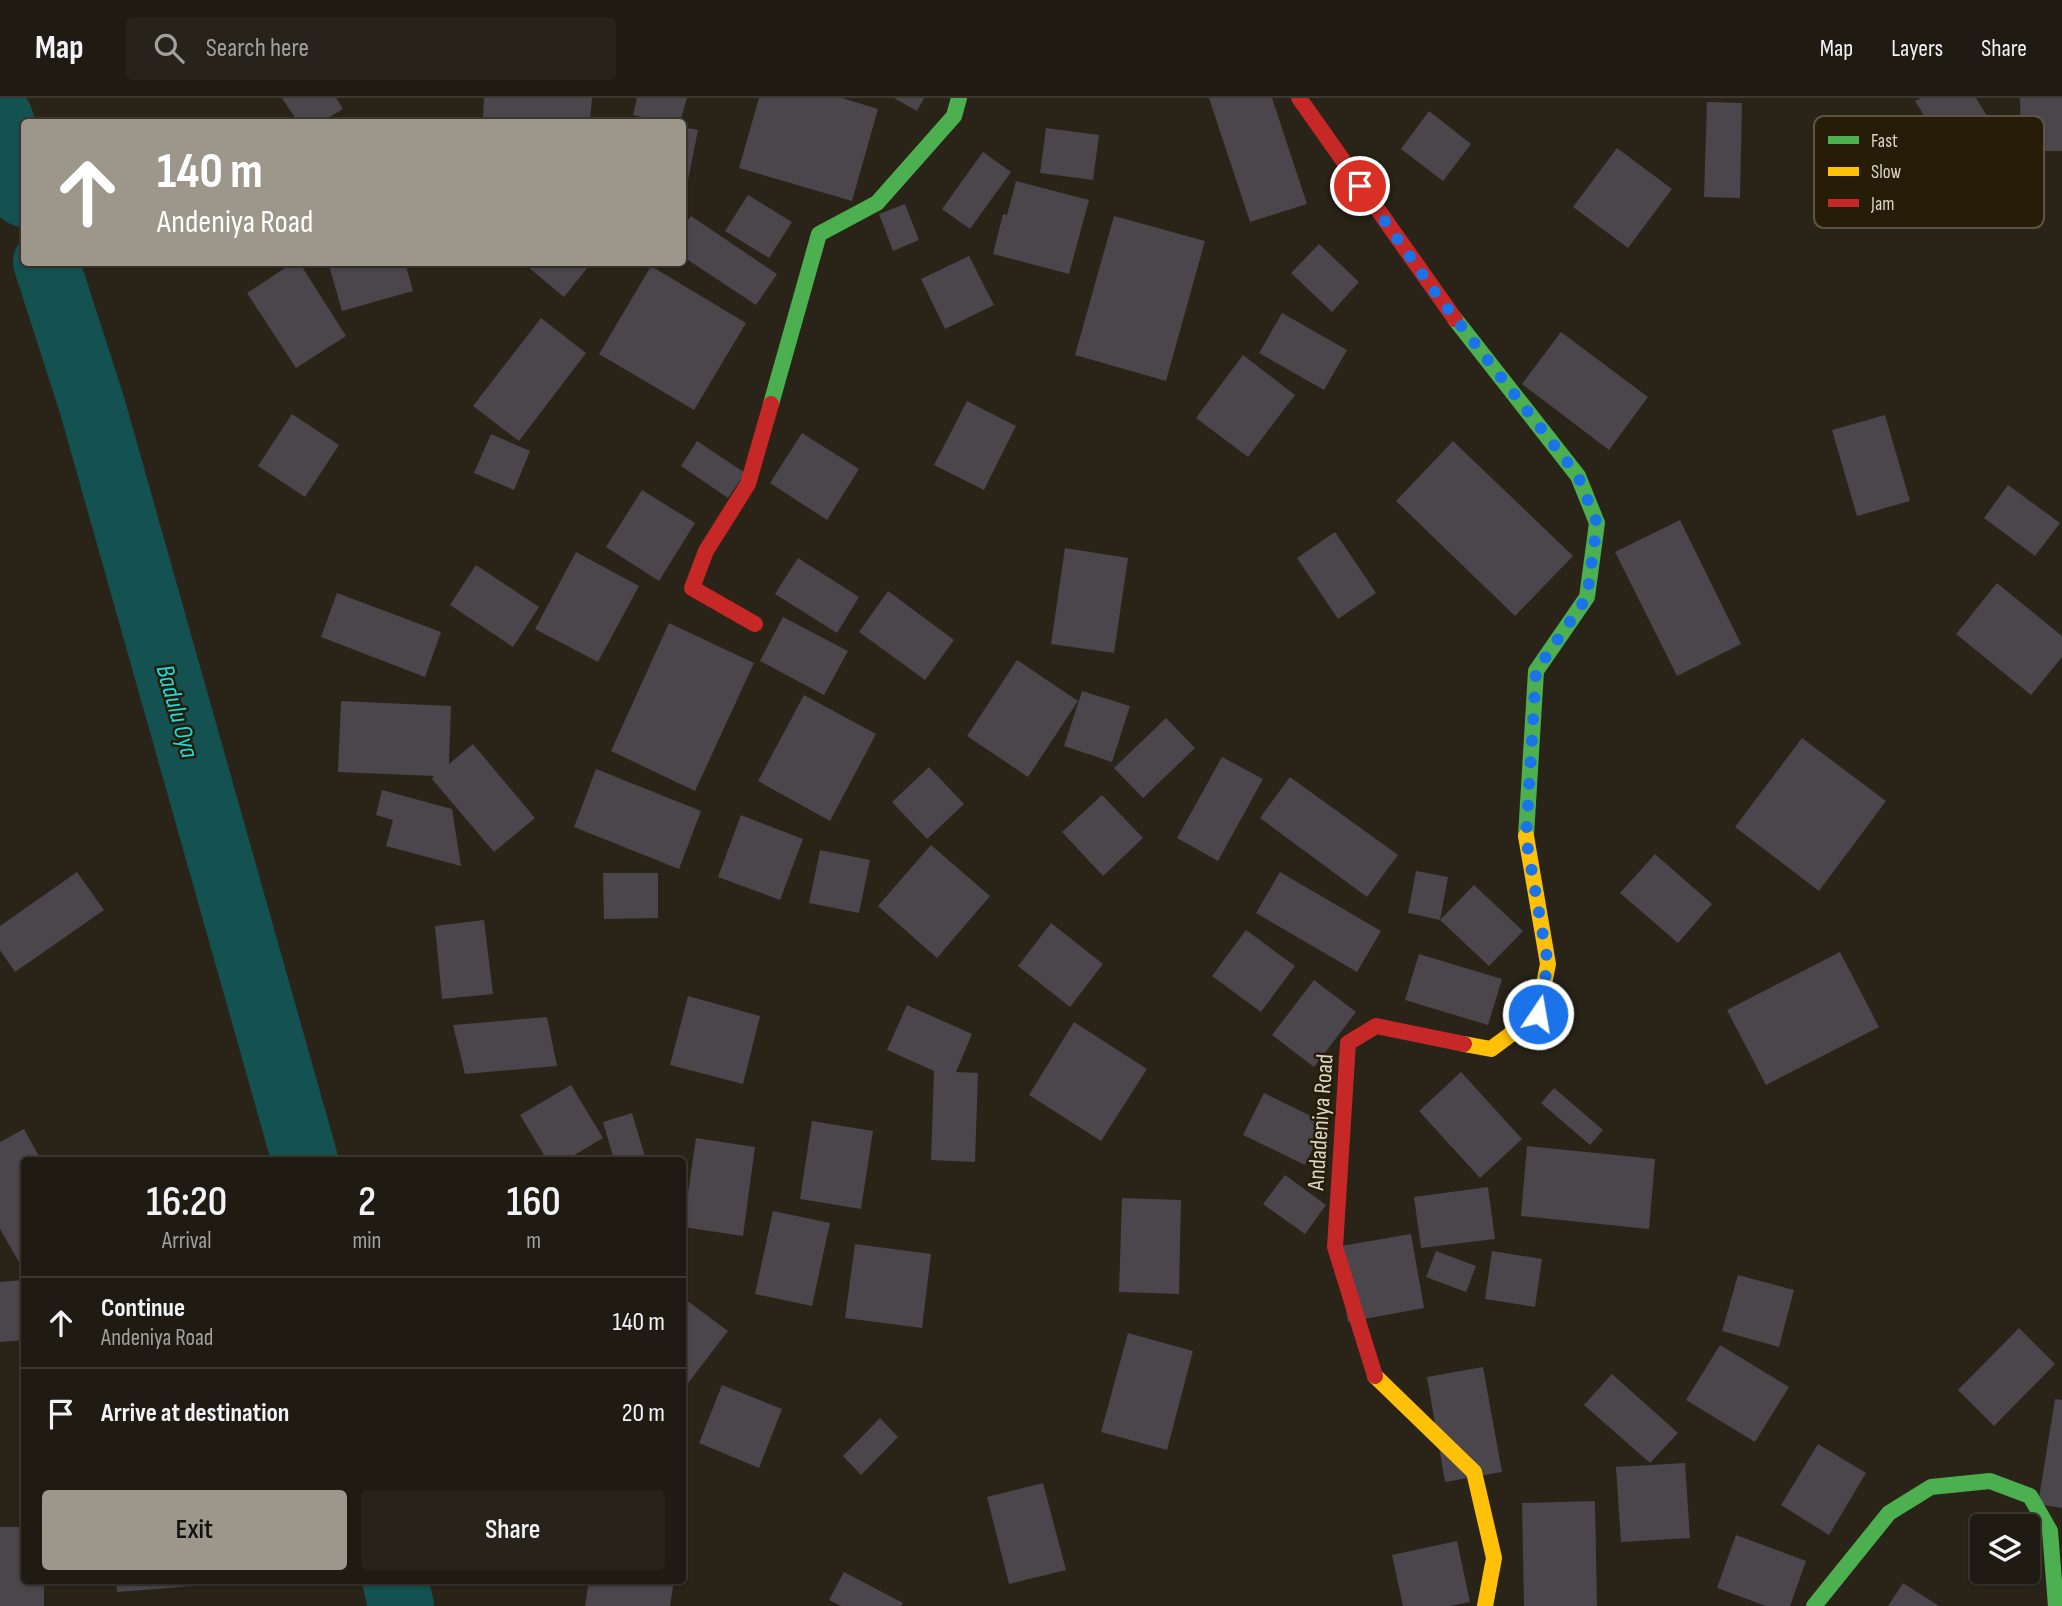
<!DOCTYPE html>
<style>
:root{--surface:#1f1a12;--page:#27231b;--text:#f1f3f6;--muted:#a1a19f;--line:#3c3832;--accent:#9d978b}
body{margin:0;font-family:"Sofia Sans Condensed",sans-serif;background:var(--page);color:var(--text);height:100vh;display:flex;flex-direction:column;font-size:26px;white-space:nowrap}
*{box-sizing:border-box;margin:0}
p{font-size:23px;color:var(--muted)}
.icon{flex:none;width:38px;height:38px;fill:none;stroke:currentColor;stroke-width:2;stroke-linecap:round;stroke-linejoin:round}
.map{position:relative;flex:1;overflow:hidden}
.details{position:absolute;left:21px;top:1059px;width:665px;height:427px;display:flex;flex-direction:column;background:var(--surface);border-radius:7px;box-shadow:0 2px 5px #0004,0 0 0 2px var(--line)}
.details>*{flex:none}
.banner{position:absolute;left:21px;top:21px;width:665px;height:147px;border-radius:7px;box-shadow:0 2px 5px #0004,0 0 0 2px var(--line);background:#9d978b;color:#fff;overflow:hidden}
.controls{position:absolute;left:1970px;top:1416px;display:grid;gap:14px}
.controls a{display:grid;place-items:center;width:70px;height:70px;border-radius:7px;background:var(--surface);box-shadow:0 2px 5px #0004,0 0 0 2px var(--line);font-size:35px}
.pin{position:absolute;display:grid;place-items:center;width:60px;height:60px;color:#fff;margin:-30px;border:4px solid #fff;border-radius:50%;box-shadow:0 2px 7px #0007}
.me{position:absolute;width:77px;margin:-38px;rotate:12deg;stroke-linejoin:round;filter:drop-shadow(0 0 5px #0008)}
.turn{display:flex;align-items:center;gap:24px;height:147px;padding:0 21px;font-size:32px}
.turn .icon{width:91px;height:91px;stroke-width:2.5}
.turn b{display:block;font-size:49px;line-height:60px}
.eta{display:flex;justify-content:space-evenly;align-items:center;height:119px;text-align:center}
.eta b{font-size:42px;font-weight:600;line-height:49px}
.primary-button{display:flex;gap:14px;margin-top:auto;padding:14px 21px}
.primary-button a{flex:1;height:80px;border-radius:7px;background:var(--accent);color:#111;font-size:28px;font-weight:600;line-height:80px;text-align:center}
.primary-button a+a{background:var(--page);color:var(--text)}
ul{padding:0;list-style:none}
li{display:flex;align-items:center;gap:21px;height:91px;padding:0 21px;border-top:2px solid var(--line)}
li div{flex:1}
li b{display:block;font-size:26px}
li em{font-style:normal}
header{display:flex;align-items:center;gap:42px;box-sizing:border-box;height:98px;padding:0 35px;background:var(--surface);border-bottom:2px solid var(--line)}
header strong{font-size:33px}
nav{display:flex;gap:38px;margin-inline-start:auto;font-size:24px}
.search{width:490px;height:63px;background:var(--page);display:flex;align-items:center;gap:18px;box-sizing:border-box;padding:0 24px;border-radius:7px;color:var(--muted);font-size:26px}
.map>svg:first-child{display:block}
</style>
<header>
<strong>Map</strong>
<div class="search"><svg class="icon" aria-label="search" viewBox="0 0 24 24"><circle cx="10" cy="10" r="6"/><path d="M15 15l6 6"/></svg>Search here</div>
<nav><a>Map</a><a>Layers</a><a>Share</a></nav>
</header>
<div class="map">
<svg width="2062" height="1508" viewBox="0 0 2062 1508">
<rect width="100%" height="100%" fill="#292318"/>
<g fill="none" stroke-linecap="round" stroke-linejoin="round">
<g stroke="#145151" stroke-width="66">
<polyline points="0,20 24,96"/>
<polyline points="46,164 92,307 305,1062"/>
<polyline points="395,1482 401,1508"/>
</g>
</g>
<g fill="#4b454c">
<polygon points="282,0 336,0 343,11 321,24 298,24"/>
<polygon points="484,0 592,0 590,24 537,24 483,20"/>
<polygon points="637,0 687,0 680,24 664,24 633,17"/>
<polygon points="759,0 842,0 878,11 852,103 739,70"/>
<polygon points="894,0 924,0 917,13"/>
<polygon points="1209,0 1272,0 1307,106 1250,124"/>
<polygon points="1921,0 1976,0 2026,82 1980,109 1915,3"/>
<polygon points="2020,0 2062,0 2062,53 2021,53"/>
<polygon points="1707,4 1742,5 1740,100 1704,99"/>
<polygon points="1429,13 1471,46 1443,83 1401,51"/>
<polygon points="682,29 698,32 686,92 682,92"/>
<polygon points="1046,30 1099,37 1093,82 1040,75"/>
<polygon points="1617,50 1672,91 1628,150 1573,109"/>
<polygon points="983,54 1011,74 970,131 942,111"/>
<polygon points="1016,83 1089,102 1069,176 993,156 1003,116 1007,117"/>
<polygon points="748,97 792,124 769,160 725,133"/>
<polygon points="905,106 919,142 893,153 879,116"/>
<polygon points="691,118 777,176 756,207 682,158 682,130"/>
<polygon points="1114,118 1205,143 1166,283 1075,257"/>
<polygon points="1319,146 1359,184 1332,214 1291,175"/>
<polygon points="969,158 994,207 945,231 921,181"/>
<polygon points="294,164 299,164 346,238 296,270 247,195"/>
<polygon points="328,164 405,164 413,193 342,213"/>
<polygon points="522,164 592,164 564,199"/>
<polygon points="651,168 746,225 694,312 599,256"/>
<polygon points="1282,215 1347,252 1324,292 1259,255"/>
<polygon points="541,220 586,255 519,343 473,308"/>
<polygon points="1561,234 1648,299 1609,352 1522,286"/>
<polygon points="1243,257 1295,297 1248,359 1196,320"/>
<polygon points="967,303 1016,328 984,392 934,367"/>
<polygon points="292,316 339,347 305,399 258,368"/>
<polygon points="1885,317 1910,403 1857,418 1832,332"/>
<polygon points="802,335 859,371 827,422 770,385"/>
<polygon points="491,336 530,353 514,392 474,375"/>
<polygon points="697,343 745,375 728,400 681,368"/>
<polygon points="1453,343 1573,458 1515,518 1396,403"/>
<polygon points="2008,387 2060,425 2035,458 1984,420"/>
<polygon points="642,392 695,425 659,483 606,449"/>
<polygon points="1680,422 1741,546 1677,578 1615,454"/>
<polygon points="1335,434 1376,495 1338,521 1297,460"/>
<polygon points="1065,450 1128,460 1114,555 1051,546"/>
<polygon points="576,454 639,488 598,564 535,531"/>
<polygon points="798,460 859,499 837,535 775,496"/>
<polygon points="476,467 539,509 513,549 450,507"/>
<polygon points="1997,485 2062,538 2062,559 2031,597 1956,536"/>
<polygon points="888,493 954,542 925,582 859,534"/>
<polygon points="337,495 441,534 425,579 321,539"/>
<polygon points="783,519 848,553 824,597 760,563"/>
<polygon points="669,525 754,565 695,693 611,653"/>
<polygon points="1017,562 1078,603 1028,679 967,638"/>
<polygon points="1082,593 1130,608 1112,664 1064,648"/>
<polygon points="804,597 876,636 830,723 758,683"/>
<polygon points="341,603 451,608 449,666 473,646 535,720 494,754 432,681 434,678 338,674"/>
<polygon points="1166,620 1195,650 1143,700 1114,670"/>
<polygon points="1802,640 1886,703 1819,793 1735,729"/>
<polygon points="1222,659 1263,681 1218,763 1177,740"/>
<polygon points="929,669 964,706 927,741 892,704"/>
<polygon points="596,671 701,713 679,771 574,729"/>
<polygon points="1290,679 1398,757 1367,799 1260,720"/>
<polygon points="382,692 452,711 461,768 386,748 393,722 376,717"/>
<polygon points="1102,697 1143,740 1103,778 1062,734"/>
<polygon points="741,717 803,741 780,802 718,779"/>
<polygon points="931,747 990,798 937,860 878,808"/>
<polygon points="820,752 870,762 859,815 809,805"/>
<polygon points="1655,756 1712,806 1678,845 1620,795"/>
<polygon points="1416,773 1448,779 1440,822 1474,787 1523,833 1489,868 1440,822 1408,815"/>
<polygon points="77,774 104,812 15,874 0,852 0,828"/>
<polygon points="1280,774 1381,833 1357,874 1256,815"/>
<polygon points="603,775 658,775 658,820 604,821"/>
<polygon points="484,822 493,896 442,901 435,828"/>
<polygon points="1051,825 1103,866 1070,909 1018,868"/>
<polygon points="1246,832 1295,868 1261,914 1212,878"/>
<polygon points="1840,854 1879,929 1766,987 1727,912"/>
<polygon points="1419,856 1502,881 1488,927 1405,902"/>
<polygon points="1314,882 1356,914 1314,969 1272,937"/>
<polygon points="688,898 760,918 743,986 670,967"/>
<polygon points="907,907 972,936 956,974 978,975 975,1064 931,1062 934,973 887,952"/>
<polygon points="547,919 557,968 465,976 453,927"/>
<polygon points="1074,924 1147,971 1101,1043 1029,997"/>
<polygon points="1461,974 1522,1041 1480,1080 1419,1013"/>
<polygon points="571,987 603,1040 566,1062 547,1062 520,1017"/>
<polygon points="1554,990 1603,1032 1590,1047 1541,1005"/>
<polygon points="1264,995 1325,1025 1305,1067 1243,1037"/>
<polygon points="632,1015 646,1062 614,1062 603,1024"/>
<polygon points="812,1023 873,1033 861,1111 800,1101"/>
<polygon points="24,1031 41,1062 24,1062 24,1161 19,1164 0,1131 0,1044"/>
<polygon points="696,1040 755,1049 743,1138 683,1129"/>
<polygon points="1527,1048 1655,1061 1649,1131 1521,1118"/>
<polygon points="1285,1077 1326,1107 1305,1136 1263,1106"/>
<polygon points="1488,1089 1495,1141 1421,1150 1414,1099"/>
<polygon points="1122,1100 1181,1102 1179,1196 1119,1194"/>
<polygon points="773,1113 830,1125 812,1208 755,1196"/>
<polygon points="1411,1136 1424,1210 1348,1224 1335,1149"/>
<polygon points="855,1146 931,1156 922,1230 845,1220"/>
<polygon points="1436,1153 1476,1168 1466,1194 1426,1179"/>
<polygon points="1492,1153 1542,1161 1535,1209 1485,1201"/>
<polygon points="1738,1177 1794,1192 1779,1249 1722,1233"/>
<polygon points="24,1182 24,1242 0,1244 0,1184"/>
<polygon points="682,1199 728,1233 682,1293"/>
<polygon points="2019,1230 2055,1266 1994,1328 1958,1292"/>
<polygon points="1128,1235 1193,1253 1167,1352 1101,1334"/>
<polygon points="1720,1247 1789,1289 1755,1344 1686,1302"/>
<polygon points="1483,1269 1502,1374 1445,1384 1427,1279"/>
<polygon points="1612,1276 1678,1335 1650,1365 1584,1307"/>
<polygon points="722,1287 782,1311 759,1370 699,1345"/>
<polygon points="2055,1301 2062,1302 2062,1410 2038,1406"/>
<polygon points="880,1320 898,1339 861,1377 843,1358"/>
<polygon points="1818,1346 1866,1375 1829,1437 1781,1407"/>
<polygon points="1685,1365 1690,1440 1621,1444 1616,1369"/>
<polygon points="1043,1385 1066,1472 1009,1486 987,1399"/>
<polygon points="1595,1403 1597,1508 1524,1508 1522,1405"/>
<polygon points="0,1429 24,1429 24,1482 44,1482 44,1508 0,1508"/>
<polygon points="1736,1437 1806,1463 1790,1508 1766,1508 1717,1490"/>
<polygon points="1457,1443 1470,1504 1449,1508 1403,1508 1392,1457"/>
<polygon points="844,1474 903,1505 901,1508 841,1508 829,1502"/>
<polygon points="116,1482 205,1482 206,1487 117,1494"/>
<polygon points="589,1482 674,1482 670,1508 585,1508"/>
<polygon points="1903,1485 1939,1508 1888,1508"/>
</g>
<g fill="none" stroke-linecap="round" stroke-linejoin="round">
<g stroke="#4caf50" stroke-width="16">
<polyline points="1455,221 1578,378 1597,425 1587,499 1536,573 1526,738"/>
<polyline points="771,306 819,136 877,105 954,18 959,0"/>
<polyline points="1814,1508 1889,1415 1931,1389 1990,1383 2030,1398 2050,1433 2056,1508"/>
</g>
<g stroke="#ffc107" stroke-width="16">
<polyline points="1464,946 1491,951 1538,916 1548,866 1526,738"/>
<polyline points="1375,1278 1474,1374 1494,1460 1485,1508"/>
</g>
<g stroke="#c62828" stroke-width="16">
<polyline points="1299,0 1455,221"/>
<polyline points="755,526 692,490 706,453 748,386 771,306"/>
<polyline points="1375,1278 1335,1149 1348,945 1376,928 1464,946"/>
</g>
</g>
<g fill="none" stroke-linecap="round" stroke-linejoin="round">
<polyline stroke="#1a73e8" stroke-width="12" stroke-dasharray="0 21.6" points="1360,88 1437,197 1578,378 1597,425 1587,499 1536,573 1526,740 1548,866 1538,916"/>
</g>
<g text-anchor="middle" stroke-width="5" stroke-linejoin="round" paint-order="stroke">
<g font-size="24" fill="#dcd5c9" stroke="#261c07">
<text transform="translate(1320 1024) rotate(-86)" y="8">Andadeniya Road</text>
</g>
<g font-size="26" font-style="italic" fill="#1adee1" stroke="#261c07">
<text transform="translate(178 613) rotate(74)" y="9">Badulu Oya</text>
</g>
</g>
<rect x="1814" y="18" width="230" height="112" rx="10" fill="#261c07" stroke="#5d5441" stroke-width="2"/>
<rect x="1828" y="38" width="31" height="8" fill="#4caf50"/>
<rect x="1828" y="69" width="31" height="9" fill="#ffc107"/>
<rect x="1828" y="101" width="31" height="8" fill="#c62828"/>
<g font-size="19" fill="#dcd5c9">
<text x="1871" y="49">Fast</text>
<text x="1871" y="80">Slow</text>
<text x="1871" y="112">Jam</text>
</g>
</svg>
<div class="controls">
<a><svg class="icon" aria-label="layers" viewBox="0 0 24 24"><path d="M12 4l9 5-9 5-9-5zM3 14l9 5 9-5"/></svg></a>
</div>
<div class="pin" style="left:1360px;top:88px;background:#d93025"><svg class="icon" aria-label="arrive" viewBox="0 0 24 24"><path d="M6 21V4h12l-3 4 3 4H6"/></svg></div>
<svg class="me" style="left:1538px;top:916px" viewBox="-20 -20 40 40"><circle r="17" fill="#1a73e8" stroke="#fff" stroke-width="3"/><path d="M0-11L8 9 0 5-8 9z" fill="#fff"/></svg>
<div class="banner">
<div class="turn"><svg class="icon" aria-label="ahead" viewBox="0 0 24 24"><path d="M12 20V5M6 11l6-6 6 6"/></svg><div><b>140 m</b>Andeniya Road</div></div>
</div>
<section class="details">
<div class="eta">
<div><b>16:20</b><p>Arrival</p></div>
<div><b>2</b><p>min</p></div>
<div><b>160</b><p>m</p></div>
</div>
<ul>
<li><svg class="icon" aria-label="ahead" viewBox="0 0 24 24"><path d="M12 20V5M6 11l6-6 6 6"/></svg><div><b>Continue</b><p>Andeniya Road</p></div><em>140 m</em></li>
<li><svg class="icon" aria-label="arrive" viewBox="0 0 24 24"><path d="M6 21V4h12l-3 4 3 4H6"/></svg><div><b>Arrive at destination</b></div><em>20 m</em></li>
</ul>
<div class="primary-button"><a>Exit</a><a>Share</a></div>
</section>
</div>
